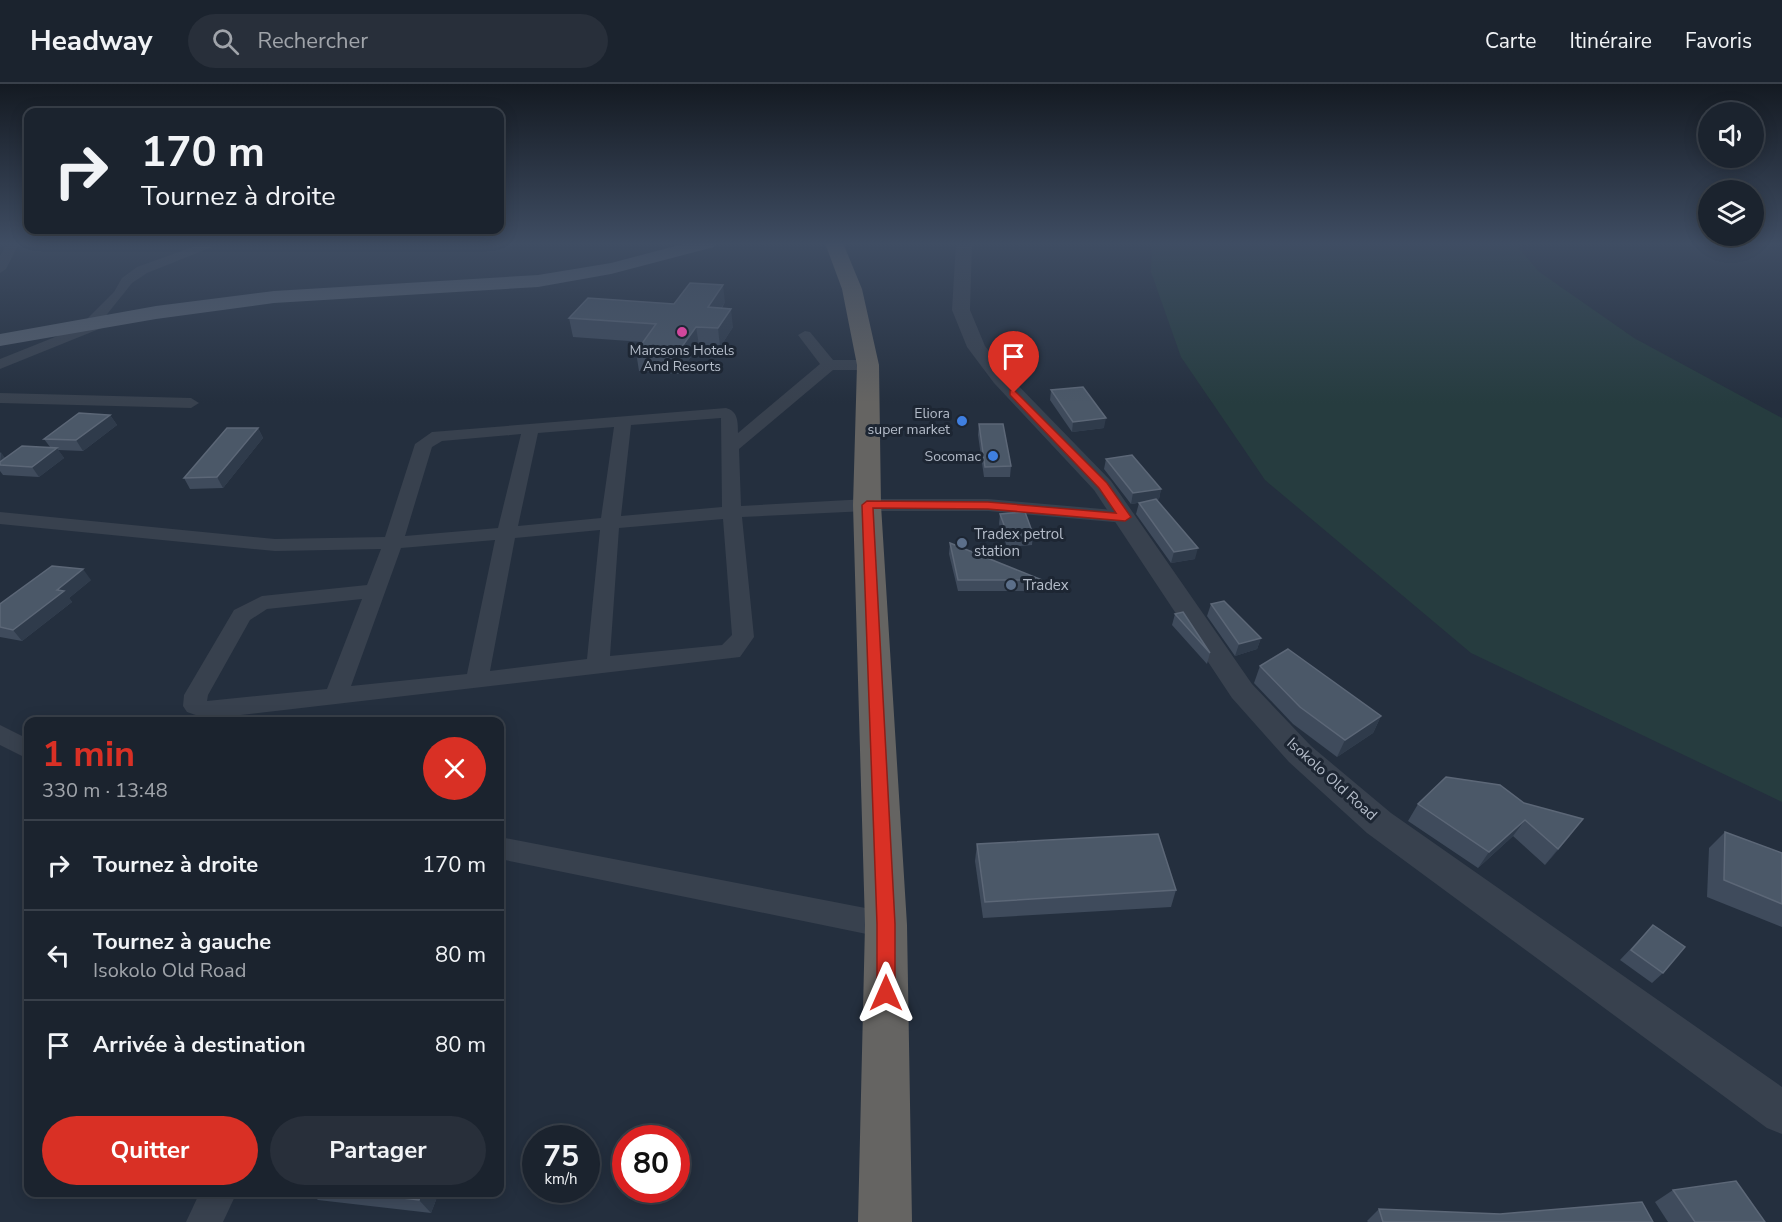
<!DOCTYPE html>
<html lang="fr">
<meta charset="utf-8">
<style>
:root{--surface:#1b232e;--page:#282f3a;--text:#f1f3f6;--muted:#a0a4aa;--line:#39404a;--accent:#d93025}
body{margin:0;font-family:"Nunito Sans",sans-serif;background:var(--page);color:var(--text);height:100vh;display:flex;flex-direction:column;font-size:22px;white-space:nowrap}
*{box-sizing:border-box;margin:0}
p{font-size:20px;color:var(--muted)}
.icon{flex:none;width:33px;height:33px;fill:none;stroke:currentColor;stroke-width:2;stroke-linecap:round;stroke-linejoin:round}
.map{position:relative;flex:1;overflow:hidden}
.drawer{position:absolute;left:24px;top:633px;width:480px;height:480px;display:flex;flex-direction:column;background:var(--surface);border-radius:12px;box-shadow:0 3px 15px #0003,0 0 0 2px var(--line)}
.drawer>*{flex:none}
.banner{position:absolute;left:24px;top:24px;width:480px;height:126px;border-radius:12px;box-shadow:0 3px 15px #0003,0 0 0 2px var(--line);background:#1b232e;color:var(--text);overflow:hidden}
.fabs{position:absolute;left:1698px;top:18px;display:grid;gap:12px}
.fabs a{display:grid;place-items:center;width:66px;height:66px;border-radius:50%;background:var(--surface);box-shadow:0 3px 15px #0003,0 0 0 2px var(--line);font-size:30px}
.speed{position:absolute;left:522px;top:1041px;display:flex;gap:12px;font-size:30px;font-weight:700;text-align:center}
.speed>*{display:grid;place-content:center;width:78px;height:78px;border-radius:50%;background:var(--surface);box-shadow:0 3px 15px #0003,0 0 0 2px var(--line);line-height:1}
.speed small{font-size:15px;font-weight:400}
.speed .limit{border:9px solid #d22;background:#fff;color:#111}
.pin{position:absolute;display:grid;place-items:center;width:51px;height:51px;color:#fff;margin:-62px -26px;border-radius:50% 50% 50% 0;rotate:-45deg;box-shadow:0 0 6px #0007}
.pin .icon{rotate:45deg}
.me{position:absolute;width:66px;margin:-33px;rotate:0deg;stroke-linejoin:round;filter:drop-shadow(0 0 4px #0008)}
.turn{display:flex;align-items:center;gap:21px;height:126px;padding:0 18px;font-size:27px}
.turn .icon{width:78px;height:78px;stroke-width:2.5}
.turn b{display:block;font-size:42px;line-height:51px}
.round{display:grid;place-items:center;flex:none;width:63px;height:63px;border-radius:32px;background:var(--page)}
.overview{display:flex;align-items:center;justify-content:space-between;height:102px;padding:0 18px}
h1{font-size:36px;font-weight:700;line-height:45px;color:var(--accent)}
.cta{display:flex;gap:12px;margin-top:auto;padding:12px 18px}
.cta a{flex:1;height:69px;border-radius:36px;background:var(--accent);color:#fff;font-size:24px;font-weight:700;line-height:69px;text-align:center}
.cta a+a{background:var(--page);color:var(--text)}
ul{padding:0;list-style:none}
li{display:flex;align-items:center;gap:18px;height:90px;padding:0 18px;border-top:2px solid var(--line)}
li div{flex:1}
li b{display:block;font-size:22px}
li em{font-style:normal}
header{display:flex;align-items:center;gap:36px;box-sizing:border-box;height:84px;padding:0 30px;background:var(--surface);border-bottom:2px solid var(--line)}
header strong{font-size:28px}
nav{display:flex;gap:33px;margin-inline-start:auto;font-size:21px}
.search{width:420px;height:54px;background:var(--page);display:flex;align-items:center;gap:15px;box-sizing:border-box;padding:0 21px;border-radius:33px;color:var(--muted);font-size:22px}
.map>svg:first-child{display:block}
</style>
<header>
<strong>Headway</strong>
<div class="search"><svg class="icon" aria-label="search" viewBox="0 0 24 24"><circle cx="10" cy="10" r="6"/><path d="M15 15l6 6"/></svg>Rechercher</div>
<nav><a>Carte</a><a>Itinéraire</a><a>Favoris</a></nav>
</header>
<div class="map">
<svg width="1782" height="1138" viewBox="0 0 1782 1138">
<rect width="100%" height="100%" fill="#242f3e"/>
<polygon fill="#263c3f" points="1152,159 1515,159 1538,187 1634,254 1782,334 1782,718 1471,569 1265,396 1181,273 1151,188"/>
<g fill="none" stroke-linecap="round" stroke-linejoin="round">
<g fill="#38414e" fill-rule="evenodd">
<polygon points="7,159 19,159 6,185 0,189 0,172"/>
<polygon points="204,159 222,159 147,189 132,199 104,234 109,235 109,241 0,285 0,275 85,241 86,236 114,208 122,194 137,183"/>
<path d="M805,247l5,1 23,28h35l8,5 -8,5h-35l-94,79 2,57 126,-7h121l137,12 10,6 -10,6 -137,-12h-121l-125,6 12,120 -14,20 -533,62 -20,-7 -4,-6 1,-11 50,-85 28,-14 105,-11 14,-36 -106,2 -275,-27v-12l275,27 110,-2 30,-93 17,-12 294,-24c12,3 12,14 12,25l82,-69 -22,-29zM721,334l1,89 -101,9 10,-91zM614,343l-13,91 -83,8 20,-93zM521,350l-23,94 -93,8 27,-89 10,-6zM723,435l9,116 -10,10 -112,11 9,-128zM600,446l-13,129 -97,12 25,-133zM495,456l-28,134 -116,12 50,-138zM362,515l-35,90 -120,12 1,-6 42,-75 17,-11z"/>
<polygon points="0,309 191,314 199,319 191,324 0,319"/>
<polygon points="0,641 28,655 28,675 0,661"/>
<polygon points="500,753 886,828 896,832 901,841 896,850 886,854 500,775"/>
<polygon points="200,1108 237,1108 223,1138 186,1138"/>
</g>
<polygon fill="#38414e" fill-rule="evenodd" points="956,159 972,159 970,226 985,262 1008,291 1111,397 1252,600 1311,662 1391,729 1782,1003 1782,1050 1767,1044 1367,749 1289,678 1232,614 1094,406 994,299 967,263 952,226"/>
<polygon fill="#56606e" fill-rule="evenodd" points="687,159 717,159 714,163 611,190 538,203 274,219 156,235 0,262 0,250 156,222 274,207 538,191 611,179"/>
<polygon fill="#656462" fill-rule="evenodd" points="825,159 843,159 862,205 879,281 881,421 907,841 912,1138 858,1138 865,841 853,421 857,281 842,205"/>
</g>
<g fill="#3f4b5c">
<polygon points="725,218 722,224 733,243 720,263 699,261 679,290 639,287 636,268 643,258 573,253 569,234 674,220"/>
<polygon points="1051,306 1104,344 1072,348 1050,316"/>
<polygon points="110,331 117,341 83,367 58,366 64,374 39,393 3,391 0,387 0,368 5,374 50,363 44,355"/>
<polygon points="979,340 1011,382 1010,393 984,393 978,351"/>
<polygon points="258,344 263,354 223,404 190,405 184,394"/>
<polygon points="1106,375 1161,405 1159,415 1157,416 1195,475 1171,479 1136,430 1139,419 1144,418 1131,420 1104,385"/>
<polygon points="1000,430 1033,450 1032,461 1007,463 999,440"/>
<polygon points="950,459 1042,496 1041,507 958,507 949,470"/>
<polygon points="91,496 69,514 72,518 22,557 0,553 0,520"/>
<polygon points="1211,520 1261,554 1257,565 1235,572 1207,532"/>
<polygon points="1175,530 1210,569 1207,580 1172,541"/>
<polygon points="1260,582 1381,632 1373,649 1337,673 1293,640 1254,599"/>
<polygon points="1524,719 1570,752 1545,781 1513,752 1478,784 1408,737 1418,720"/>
<polygon points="1725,748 1782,769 1782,843 1707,813 1709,764"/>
<polygon points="977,760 1176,806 1171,823 983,834 975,777"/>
<polygon points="1653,841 1663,889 1652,899 1620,876"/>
<polygon points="1673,1106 1765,1138 1668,1138 1655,1118"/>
<polygon points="309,1108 439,1108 431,1129 318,1116"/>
<polygon points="1379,1125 1653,1138 1368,1138 1367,1137"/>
</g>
<g fill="#2f3b4b">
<polygon points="723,201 725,218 710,241 708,223"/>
<polygon points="731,225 733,243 720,263 718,244"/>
<polygon points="696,243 699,261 679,290 676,271"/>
<polygon points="110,331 117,341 83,367 76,356"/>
<polygon points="1106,334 1104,344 1072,348 1073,338"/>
<polygon points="258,344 263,354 223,404 217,393"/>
<polygon points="57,364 64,374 39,393 32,383"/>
<polygon points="1,368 8,379 0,381"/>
<polygon points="1161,405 1159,415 1131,420 1133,409"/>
<polygon points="1198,464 1195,475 1171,479 1174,468"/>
<polygon points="83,485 91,496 69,514 72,518 22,557 13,546 57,506"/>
<polygon points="1261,554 1257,565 1235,572 1239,560"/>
<polygon points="1381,632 1373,649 1337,673 1345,656"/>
<polygon points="1583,735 1570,752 1545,781 1558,765"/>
<polygon points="1525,736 1513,752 1478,784 1489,768"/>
<polygon points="422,1108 439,1108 431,1129 419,1116"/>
</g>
<g fill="#4b5868" stroke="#5c6777" stroke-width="1.5">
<polygon points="690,199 723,201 708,223 731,225 718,244 696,243 676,271 636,268 656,240 569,234 588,214 674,220"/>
<polygon points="1083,303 1106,334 1073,338 1051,306"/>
<polygon points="79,329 110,331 76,356 44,355"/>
<polygon points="979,340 1003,340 1011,382 985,383"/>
<polygon points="227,344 258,344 217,393 184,394"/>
<polygon points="22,362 57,364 32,383 0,381 0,378"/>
<polygon points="1132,371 1161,405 1133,409 1106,375"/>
<polygon points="1156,415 1198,464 1174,468 1139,419"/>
<polygon points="1025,428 1033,450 1008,452 1000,430"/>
<polygon points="950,459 1042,496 958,496"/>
<polygon points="52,482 83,485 57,506 64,507 13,546 0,543 0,520"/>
<polygon points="1224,517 1261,554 1239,560 1211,520"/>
<polygon points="1183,528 1210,569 1175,530"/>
<polygon points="1288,565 1381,632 1345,656 1300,623 1260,582"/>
<polygon points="1446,693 1500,701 1524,719 1583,735 1558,765 1525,736 1489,768 1418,720"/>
<polygon points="1725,748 1782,769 1782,820 1724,796"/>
<polygon points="1158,750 1176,806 985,818 977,760"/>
<polygon points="1653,841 1685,863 1663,889 1631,866"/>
<polygon points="1736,1097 1765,1138 1695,1138 1673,1106"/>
<polygon points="352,1108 422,1108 419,1116"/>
<polygon points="1642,1118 1653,1138 1383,1138 1379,1125 1500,1130"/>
</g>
<linearGradient id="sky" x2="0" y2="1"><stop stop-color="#141a22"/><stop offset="0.5" stop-color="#3f4d63"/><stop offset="1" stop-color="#3f4d63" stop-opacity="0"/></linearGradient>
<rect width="1782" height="319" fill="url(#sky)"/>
<polygon fill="#d93025" stroke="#8d1f18" stroke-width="1.5" points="1014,306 1107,399 1131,433 1125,437 988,425 873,424 895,840 895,909 893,915 886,918 879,915 877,909 877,840 862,421 867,417 988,418 1116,429 1099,404 1010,311 1010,306"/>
<circle fill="#d1479c" stroke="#1d2633" stroke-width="2" cx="682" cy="248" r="6"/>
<g fill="#3f7fe0" stroke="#1d2633" stroke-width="2">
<circle cx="962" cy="337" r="6"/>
<circle cx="993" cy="372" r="6"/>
</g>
<g fill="#5c6f8a" stroke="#1d2633" stroke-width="2">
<circle cx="962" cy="459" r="6"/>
<circle cx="1011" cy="501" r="6"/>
</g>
<g text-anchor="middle" stroke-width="6" stroke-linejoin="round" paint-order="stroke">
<g font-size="14" fill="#b4bcc9" stroke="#1d2633" text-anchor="end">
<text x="682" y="271" text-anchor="middle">Marcsons Hotels<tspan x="682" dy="16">And Resorts</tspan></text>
<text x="950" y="334">Eliora<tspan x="950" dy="16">super market</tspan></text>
<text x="981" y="377">Socomac</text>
</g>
<g font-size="15" fill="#b4bcc9" stroke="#1d2633" text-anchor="start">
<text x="974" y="455">Tradex petrol<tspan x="974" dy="17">station</tspan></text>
<text x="1023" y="506">Tradex</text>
</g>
<g font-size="15" fill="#b4bcc9" stroke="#1d2633">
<text transform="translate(1332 695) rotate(42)" y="5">Isokolo Old Road</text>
</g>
</g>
</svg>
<div class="fabs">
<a><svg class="icon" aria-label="sound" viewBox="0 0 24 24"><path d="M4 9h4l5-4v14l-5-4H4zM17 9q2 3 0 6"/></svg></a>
<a><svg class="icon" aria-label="layers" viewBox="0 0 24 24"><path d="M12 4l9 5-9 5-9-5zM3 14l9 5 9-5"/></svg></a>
</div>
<div class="speed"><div>75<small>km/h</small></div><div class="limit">80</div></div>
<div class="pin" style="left:1014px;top:309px;background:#d93025"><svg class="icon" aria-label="arrive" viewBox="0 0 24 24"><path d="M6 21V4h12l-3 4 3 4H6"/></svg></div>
<svg class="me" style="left:886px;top:909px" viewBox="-20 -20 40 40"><path d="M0-17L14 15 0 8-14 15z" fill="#d93025" stroke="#fff" stroke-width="4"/></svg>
<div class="banner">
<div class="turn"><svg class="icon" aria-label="right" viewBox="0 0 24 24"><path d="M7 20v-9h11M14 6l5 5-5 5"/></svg><div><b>170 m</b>Tournez à droite</div></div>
</div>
<section class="drawer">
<div class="overview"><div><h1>1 min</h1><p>330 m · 13:48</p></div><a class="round" style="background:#d93025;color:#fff"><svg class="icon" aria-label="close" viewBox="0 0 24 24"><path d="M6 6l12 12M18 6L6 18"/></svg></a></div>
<ul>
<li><svg class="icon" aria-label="right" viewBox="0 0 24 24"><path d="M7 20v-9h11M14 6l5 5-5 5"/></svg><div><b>Tournez à droite</b></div><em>170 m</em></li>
<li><svg class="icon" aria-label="left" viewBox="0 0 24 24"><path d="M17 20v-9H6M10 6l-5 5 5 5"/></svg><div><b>Tournez à gauche</b><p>Isokolo Old Road</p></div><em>80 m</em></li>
<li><svg class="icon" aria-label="arrive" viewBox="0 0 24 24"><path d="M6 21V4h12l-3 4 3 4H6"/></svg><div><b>Arrivée à destination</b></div><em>80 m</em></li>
</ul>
<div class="cta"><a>Quitter</a><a>Partager</a></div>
</section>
</div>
